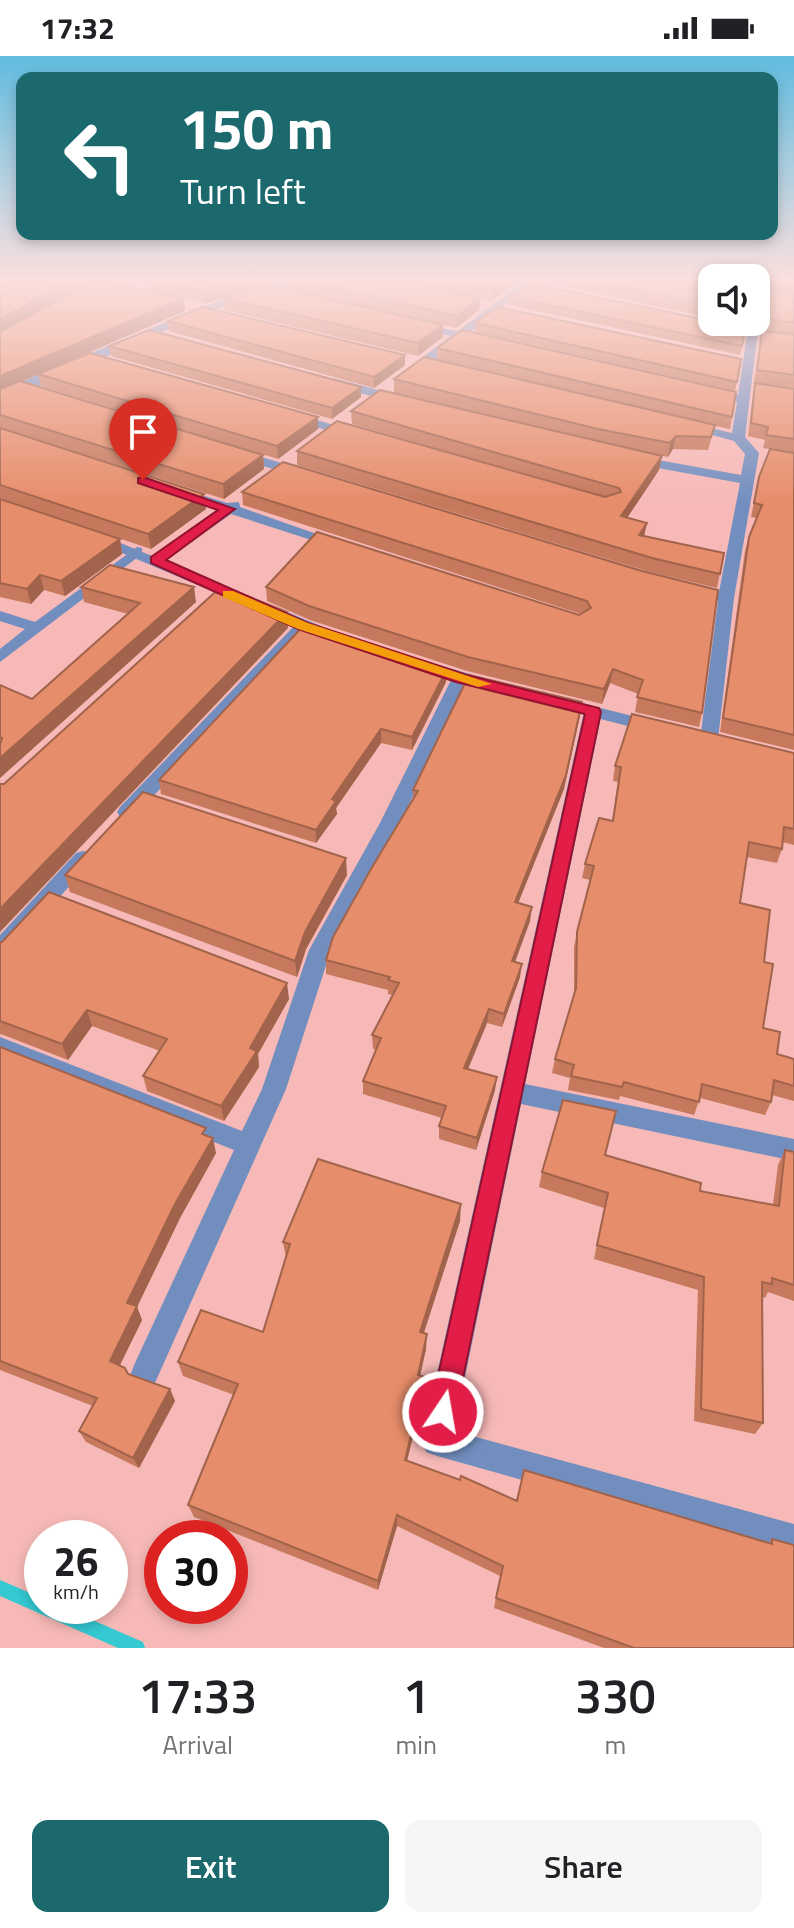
<!DOCTYPE html>
<style>
:root{--surface:#fff;--page:#f6f6f6;--text:#202124;--muted:#757577;--accent:#1b686d}
body{margin:0;font-family:"Titillium Web",sans-serif;background:var(--page);color:var(--text);height:100vh;display:flex;flex-direction:column;font-size:30px;white-space:nowrap}
*{box-sizing:border-box;margin:0}
p{font-size:26px;color:var(--muted)}
.icon{flex:none;width:44px;height:44px;fill:none;stroke:currentColor;stroke-width:2;stroke-linecap:round;stroke-linejoin:round}
.map{position:relative;height:1592px;overflow:hidden}
.sheet{display:flex;flex-direction:column;background:var(--surface);flex:1}
.sheet>*{flex:none}
.hud{position:absolute;left:16px;top:16px;width:762px;height:168px;border-radius:16px;box-shadow:0 4px 12px #0003;background:#1b686d;color:#fff;overflow:hidden}
.fabs{position:absolute;left:698px;top:208px;display:grid;gap:16px}
.fabs a{display:grid;place-items:center;width:72px;height:72px;border-radius:16px;background:var(--surface);box-shadow:0 4px 12px #0003;font-size:40px}
.speed{position:absolute;left:24px;top:1464px;display:flex;gap:16px;font-size:40px;font-weight:700;text-align:center}
.speed>*{display:grid;place-content:center;width:104px;height:104px;border-radius:50%;background:var(--surface);box-shadow:0 4px 12px #0003;line-height:1}
.speed small{font-size:20px;font-weight:400}
.speed .limit{border:12px solid #d22;background:#fff;color:#111}
.pin{position:absolute;display:grid;place-items:center;width:68px;height:68px;color:#fff;margin:-82px -34px;border-radius:50% 50% 50% 0;rotate:-45deg;box-shadow:0 0 8px #0007}
.pin .icon{rotate:45deg}
.me{position:absolute;width:88px;margin:-44px;rotate:12deg;stroke-linejoin:round;filter:drop-shadow(0 0 6px #0008)}
.turn{display:flex;align-items:center;gap:28px;height:168px;padding:0 32px;font-size:36px}
.turn .icon{width:104px;height:104px;stroke-width:2.5}
.turn b{display:block;font-size:56px;line-height:68px}
.eta{display:flex;justify-content:space-evenly;align-items:center;height:136px;text-align:center}
.eta b{font-size:48px;font-weight:600;line-height:56px}
.primary-button{display:flex;gap:16px;margin-top:auto;padding:16px 32px}
.primary-button a{flex:1;height:92px;border-radius:16px;background:var(--accent);color:#fff;font-size:32px;font-weight:600;line-height:92px;text-align:center}
.primary-button a+a{background:var(--page);color:var(--text)}
.status{display:flex;justify-content:space-between;align-items:center;height:56px;padding:0 40px;background:var(--surface);direction:ltr}
.status svg{height:22px;fill:currentColor}
.map>svg:first-child{display:block}
</style>
<div class="status"><b>17:32</b><svg viewBox="0 0 49 12"><path d="M0 12V9h3v3zM5 12V6h3v6zM10 12V3h3v9zM15 12V0h3v12zM26 1h20v11H26zM47 4h2v5h-2z"/></svg></div>
<div class="map">
<svg width="794" height="1592" viewBox="0 0 794 1592">
<rect width="100%" height="100%" fill="#f6b9b7"/>
<g fill="none" stroke-linecap="round" stroke-linejoin="round">
<polygon fill="#35c9d2" fill-rule="evenodd" points="0,1524 42,1542 42,1550 60,1550 143,1586 145,1592 118,1592 0,1540"/>
<g fill="#728ebf" fill-rule="evenodd">
<polygon points="79,224 106,224 109,227 104,230"/>
<polygon points="289,224 306,224 210,255 0,347 0,338 23,325 202,251"/>
<polygon points="525,224 537,224 469,277 484,281 484,285 462,282 411,322 403,322 403,316 451,280 414,271 414,267 458,275"/>
<polygon points="756,263 759,266 745,381 759,397 734,542 718,684 709,690 700,684 718,545 682,533 690,528 719,536 740,427 636,408 629,404 636,400 741,419 745,398 734,385 683,371 689,367 732,377 737,346 704,336 710,332 738,339 749,266 756,266"/>
<polygon points="334,322 404,341 406,344 400,348 330,329 330,323"/>
<polygon points="290,358 298,358 362,378 356,382 290,364"/>
<polygon points="238,394 308,415 310,418 303,422 233,401 233,395"/>
<polygon points="179,432 227,447 239,446 240,451 345,488 338,492 333,491 231,458 161,507 151,507 151,501 218,453 174,439 172,436"/>
<polygon points="137,491 142,492 142,498 0,606 0,593 25,573 0,565 0,555 35,566"/>
<polygon points="303,565 309,567 309,573 134,761 120,761 117,756 120,751 297,567"/>
<polygon points="461,617 470,622 400,767 331,894 286,1033 155,1327 145,1331 135,1327 131,1317 135,1307 234,1094 0,1001 0,981 242,1075 262,1033 309,894 380,767 452,622"/>
<polygon points="593,650 602,656 525,1028 794,1083 794,1105 521,1048 454,1375 794,1468 794,1500 437,1400 426,1396 422,1385 584,656"/>
<polygon points="83,795 90,797 93,802 90,807 8,899 0,901 0,879 76,797"/>
</g>
<g fill="#728ebf" fill-rule="evenodd">
<polygon points="94,476 333,575 335,578 327,583 321,581 89,483 87,480"/>
<polygon points="422,604 497,626 500,630 491,635 416,613 414,609"/>
<polygon points="557,641 660,667 663,671 654,677 551,650 548,646"/>
</g>
</g>
<g fill="#c6795c">
<polygon points="0,224 81,232 148,235 146,224 277,224 206,247 184,242 185,255 56,310 318,373 278,403 41,330 38,318 22,325 263,399 264,413 224,443 0,372"/>
<polygon points="289,224 519,224 492,245 449,235 480,243 479,254 456,272 289,233"/>
<polygon points="539,224 712,224 712,262 540,225"/>
<polygon points="756,224 794,224 794,332 754,326 762,275 780,276 761,273 761,264 756,260"/>
<polygon points="511,241 742,290 740,299 510,249"/>
<polygon points="223,242 443,269 443,281 418,300 225,254"/>
<polygon points="168,265 405,299 405,309 374,332 169,275"/>
<polygon points="730,266 746,266 745,269"/>
<polygon points="475,267 737,326 735,335 475,276"/>
<polygon points="109,290 361,331 361,341 332,363 111,300"/>
<polygon points="437,292 732,361 730,373 715,370 708,394 673,393 668,401 658,399 662,400 659,414 627,462 644,480 724,497 717,532 650,516 297,409 297,395 461,400 352,368 351,355 459,353 394,337 394,323 605,344 437,304"/>
<polygon points="755,327 794,333 794,694 720,676 745,495 749,481 757,462 751,461 759,421 794,397 763,392 765,384 748,380 753,339"/>
<polygon points="0,372 206,453 151,493 0,442"/>
<polygon points="242,436 642,515 702,657 699,671 635,656 638,638 610,627 602,648 467,615 310,564 267,545 266,531 579,559 581,558 243,449"/>
<polygon points="0,443 120,483 122,498 65,540 44,534 31,548 0,541"/>
<polygon points="81,531 196,546 0,722 0,629 32,643 128,558 84,546"/>
<polygon points="446,626 412,694 381,687 336,752 337,758 316,787 161,738 159,724"/>
<polygon points="580,660 564,733 518,847 530,865 515,906 520,921 502,971 487,967 468,1013 495,1034 476,1094 439,1083 439,1070 442,1062 363,1038 363,1025 376,994 373,993 372,979 393,939 388,938 388,934 326,918 326,904 413,744 413,734"/>
<polygon points="794,697 794,789 782,786 782,793 777,807 747,801 740,847 764,906 763,972 777,998 794,1003 794,1045 772,1039 771,1046 765,1059 700,1042 694,1059 620,1040 619,1044 568,1034 570,1022 552,1017 555,1003 574,940 574,891 590,824 582,822 585,808 612,765 618,726 613,725 615,710"/>
<polygon points="65,819 347,819 306,893 297,921 70,836"/>
<polygon points="0,886 289,943 258,998 259,1011 224,1065 147,1035 143,1020 160,995 92,970 68,1004 1,978 0,979"/>
<polygon points="0,991 208,1080 216,1097 180,1162 137,1251 142,1264 120,1309 128,1318 170,1333 175,1345 139,1412 86,1386 79,1375 93,1350 0,1314"/>
<polygon points="785,1094 794,1096 794,1245 768,1236 765,1242 762,1241 763,1367 755,1378 694,1365 698,1234 594,1203 604,1152 539,1131 542,1116 605,1099 700,1135 773,1149 778,1109"/>
<polygon points="460,1165 424,1277 426,1293 420,1320 425,1321 424,1335 407,1405 516,1444 524,1414 769,1487 772,1483 794,1592 604,1592 494,1552 500,1520 397,1470 378,1534 194,1461 188,1449 234,1339 183,1320 178,1306 263,1276 286,1202 283,1186"/>
</g>
<g fill="#a1634b">
<polygon points="70,224 79,224 81,232 0,279 0,264"/>
<polygon points="241,224 277,224 206,247 205,236"/>
<polygon points="505,224 519,224 492,245 493,233"/>
<polygon points="184,242 185,255 0,335 0,320"/>
<polygon points="480,243 479,254 456,272 457,260"/>
<polygon points="443,269 443,281 418,300 418,287"/>
<polygon points="405,299 405,309 374,332 374,321"/>
<polygon points="361,331 361,341 332,363 332,352"/>
<polygon points="318,361 318,373 278,403 277,390"/>
<polygon points="676,380 673,393 668,401 670,387"/>
<polygon points="263,399 264,413 224,443 223,428"/>
<polygon points="662,400 659,414 619,474 621,460"/>
<polygon points="204,438 206,453 151,493 148,478"/>
<polygon points="647,467 644,481 639,479"/>
<polygon points="120,483 122,498 65,540 61,525"/>
<polygon points="40,519 44,534 31,548 27,533"/>
<polygon points="194,531 196,546 0,722 0,702"/>
<polygon points="287,556 288,572 0,876 0,853"/>
<polygon points="447,613 446,626 412,694 412,681"/>
<polygon points="613,613 610,627 602,648 604,633"/>
<polygon points="582,646 564,733 513,860 515,846"/>
<polygon points="381,673 381,687 336,752 337,758 316,787 316,774 332,743"/>
<polygon points="346,802 347,819 306,893 297,921 295,905 305,876"/>
<polygon points="532,851 530,865 510,919 512,905"/>
<polygon points="522,908 520,921 502,971 504,958"/>
<polygon points="287,927 289,943 258,998 259,1011 224,1065 221,1050 250,992"/>
<polygon points="489,953 487,967 463,1025 464,1012"/>
<polygon points="87,954 92,970 68,1004 62,988"/>
<polygon points="497,1021 495,1034 476,1094 477,1082"/>
<polygon points="213,1082 216,1097 180,1162 137,1251 142,1264 116,1317 110,1305 127,1247 175,1148"/>
<polygon points="461,1148 460,1165 419,1291 420,1276"/>
<polygon points="427,1278 426,1293 417,1333 418,1319"/>
<polygon points="425,1321 424,1335 404,1417 405,1404"/>
<polygon points="170,1333 175,1345 139,1412 133,1402"/>
<polygon points="397,1459 397,1470 378,1534 378,1525"/>
</g>
<g fill="#e68d6b" stroke="#a1634b" stroke-width="2">
<polygon points="0,224 70,224 0,264"/>
<polygon points="95,224 102,224 184,242 0,320 0,276"/>
<polygon points="148,224 241,224 205,236"/>
<polygon points="299,224 407,224 480,243 457,260"/>
<polygon points="451,224 505,224 493,233"/>
<polygon points="590,224 696,224 712,227 712,250"/>
<polygon points="529,227 745,272 742,290 511,241"/>
<polygon points="267,229 443,269 418,287 223,242"/>
<polygon points="756,229 758,234 794,237 794,267 764,262 764,252 759,249 756,250"/>
<polygon points="202,251 405,299 374,321 168,265"/>
<polygon points="497,251 741,303 737,326 475,267"/>
<polygon points="149,274 361,331 332,352 109,290"/>
<polygon points="462,274 736,336 732,361 437,292"/>
<polygon points="762,275 794,278 794,319 757,314"/>
<polygon points="90,297 318,361 277,390 38,318"/>
<polygon points="424,301 715,369 711,381 676,380 670,387 598,373 394,323"/>
<polygon points="20,325 263,399 223,428 0,359 0,333"/>
<polygon points="755,327 794,333 794,383 766,379 768,371 751,367"/>
<polygon points="380,334 662,400 621,460 647,467 639,479 724,497 720,518 652,502 297,395 337,365 605,441 621,436 619,432 351,355"/>
<polygon points="0,372 204,438 148,478 0,429"/>
<polygon points="770,393 794,397 794,679 723,662 749,481 762,449 754,447 759,421"/>
<polygon points="283,406 642,515 718,534 702,657 637,641 643,624 613,613 604,633 468,601 309,550 266,531 317,476 579,559 591,552 587,545 242,436"/>
<polygon points="0,443 120,483 61,525 40,519 27,533 0,527"/>
<polygon points="110,509 194,531 0,702 0,689 2,682 0,681 0,629 32,643 140,547 81,531"/>
<polygon points="222,530 287,556 0,853 0,728 4,728"/>
<polygon points="306,567 447,613 412,681 381,673 332,743 336,745 316,774 159,724"/>
<polygon points="469,619 582,646 566,719 515,846 532,851 512,905 522,908 504,958 489,953 464,1012 497,1021 477,1082 439,1070 446,1050 363,1025 381,982 372,979 399,927 388,924 390,921 326,904 333,881 371,813 418,735 413,734"/>
<polygon points="632,658 794,697 794,773 784,771 782,793 749,786 740,847 770,854 764,906 773,908 763,972 780,976 777,998 794,1003 794,1030 774,1024 771,1046 702,1028 699,1046 624,1026 622,1031 571,1020 574,1009 555,1003 576,932 577,876 594,810 585,808 599,762 613,765 621,711 615,710"/>
<polygon points="143,736 346,802 305,876 295,905 65,819"/>
<polygon points="49,836 287,927 250,992 257,995 221,1050 143,1020 167,983 87,954 62,988 0,965 0,886 2,886"/>
<polygon points="0,991 206,1072 202,1078 213,1082 175,1148 127,1247 137,1250 110,1305 125,1312 128,1318 170,1333 133,1402 79,1375 97,1342 0,1305"/>
<polygon points="563,1044 616,1055 605,1099 701,1127 700,1135 779,1150 785,1094 794,1096 794,1229 772,1222 772,1228 762,1226 763,1367 701,1353 704,1221 597,1189 608,1137 542,1116"/>
<polygon points="318,1103 461,1148 420,1276 427,1278 418,1319 425,1321 405,1404 460,1424 461,1420 517,1445 524,1414 772,1488 772,1483 794,1489 794,1592 634,1592 496,1542 503,1510 397,1459 378,1525 188,1449 238,1328 178,1306 201,1254 263,1276 290,1188 283,1186"/>
</g>
<linearGradient id="sky" x2="0" y2="1"><stop stop-color="#60bcdf"/><stop offset="0.5" stop-color="#fbe0df"/><stop offset="1" stop-color="#fbe0df" stop-opacity="0"/></linearGradient>
<rect width="794" height="447" fill="url(#sky)"/>
<polygon fill="#e11d48" stroke="#92132f" stroke-width="2" points="143,421 235,453 166,504 308,567 467,619 599,652 601,656 456,1356 453,1365 443,1369 433,1365 430,1356 585,658 456,626 298,573 151,507 151,501 218,454 138,427 138,422"/>
<polygon fill="#f59e0b" points="223,535 233,535 308,567 492,628 478,631 298,573 223,541"/>
</svg>
<div class="fabs">
<a><svg class="icon" aria-label="sound" viewBox="0 0 24 24"><path d="M4 9h4l5-4v14l-5-4H4zM17 9q2 3 0 6"/></svg></a>
</div>
<div class="speed"><div>26<small>km/h</small></div><div class="limit">30</div></div>
<div class="pin" style="left:143px;top:424px;background:#d93025"><svg class="icon" aria-label="arrive" viewBox="0 0 24 24"><path d="M6 21V4h12l-3 4 3 4H6"/></svg></div>
<svg class="me" style="left:443px;top:1356px" viewBox="-20 -20 40 40"><circle r="17" fill="#e11d48" stroke="#fff" stroke-width="3"/><path d="M0-11L8 9 0 5-8 9z" fill="#fff"/></svg>
<div class="hud">
<div class="turn"><svg class="icon" aria-label="left" viewBox="0 0 24 24"><path d="M17 20v-9H6M10 6l-5 5 5 5"/></svg><div><b>150 m</b>Turn left</div></div>
</div>
</div>
<section class="sheet">
<div class="eta">
<div><b>17:33</b><p>Arrival</p></div>
<div><b>1</b><p>min</p></div>
<div><b>330</b><p>m</p></div>
</div>
<div class="primary-button"><a>Exit</a><a>Share</a></div>
</section>
